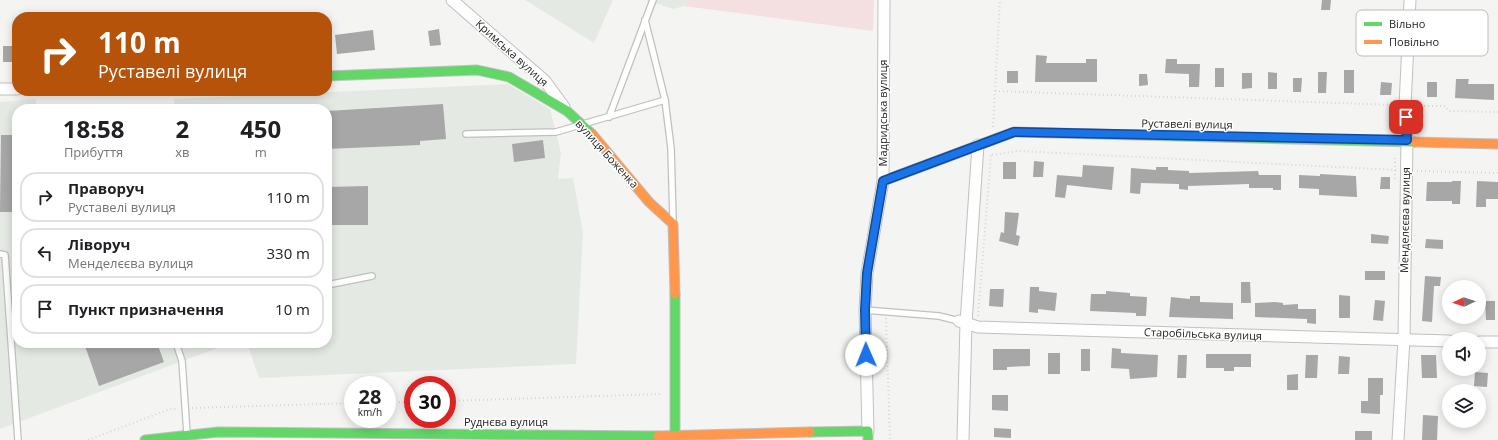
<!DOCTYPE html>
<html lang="uk">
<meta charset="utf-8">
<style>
:root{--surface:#fff;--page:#f6f6f6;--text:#202124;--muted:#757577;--line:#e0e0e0}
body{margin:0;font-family:"Open Sans",sans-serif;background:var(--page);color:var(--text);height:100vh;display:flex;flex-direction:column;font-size:15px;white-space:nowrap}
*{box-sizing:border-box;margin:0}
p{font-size:13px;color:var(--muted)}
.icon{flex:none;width:22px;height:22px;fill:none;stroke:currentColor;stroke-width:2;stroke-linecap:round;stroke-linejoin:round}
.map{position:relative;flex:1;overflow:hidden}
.side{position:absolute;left:12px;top:104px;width:320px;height:244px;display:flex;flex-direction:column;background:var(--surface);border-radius:16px;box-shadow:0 2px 10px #0003}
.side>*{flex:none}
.top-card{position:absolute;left:12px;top:12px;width:320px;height:84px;border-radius:16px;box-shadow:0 2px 10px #0003;background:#b45309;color:#fff;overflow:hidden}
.needle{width:26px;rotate:266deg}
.tools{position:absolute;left:1442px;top:280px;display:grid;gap:8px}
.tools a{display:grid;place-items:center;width:44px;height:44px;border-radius:50%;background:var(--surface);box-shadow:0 2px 10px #0003;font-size:20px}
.speed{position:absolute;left:344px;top:376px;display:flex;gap:8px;font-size:20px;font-weight:700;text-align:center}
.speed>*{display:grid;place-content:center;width:52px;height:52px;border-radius:50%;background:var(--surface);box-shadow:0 2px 10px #0003;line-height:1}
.speed small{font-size:10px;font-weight:400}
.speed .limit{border:6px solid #d22;background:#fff;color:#111}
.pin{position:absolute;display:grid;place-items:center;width:34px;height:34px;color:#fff;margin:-17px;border-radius:8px;box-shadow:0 2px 6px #0006}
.me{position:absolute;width:44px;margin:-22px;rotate:359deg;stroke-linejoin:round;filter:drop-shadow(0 0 3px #0008)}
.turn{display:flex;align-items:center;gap:14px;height:84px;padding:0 20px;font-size:18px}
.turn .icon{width:52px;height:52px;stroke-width:2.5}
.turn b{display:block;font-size:28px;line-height:34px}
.eta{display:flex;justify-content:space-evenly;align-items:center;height:68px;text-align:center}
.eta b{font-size:24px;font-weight:700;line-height:28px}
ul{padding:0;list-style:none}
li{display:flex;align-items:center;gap:12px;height:50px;margin:0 8px 6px;padding:0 12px;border:2px solid var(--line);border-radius:16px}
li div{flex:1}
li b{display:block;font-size:15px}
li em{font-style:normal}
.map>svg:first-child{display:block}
</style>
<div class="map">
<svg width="1498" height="440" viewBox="0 0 1498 440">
<rect width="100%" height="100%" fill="#f4f5f3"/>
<g fill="#e4eae3">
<polygon points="525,0 613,0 594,43"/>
<polygon points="646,0 688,0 684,6 673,9"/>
<polygon points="508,84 550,109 561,153 558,179 573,178 583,233 576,364 259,378 247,343 327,343 327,109 154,109 174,108 174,99"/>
<polygon points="36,99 36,109 17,109 17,343 231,343 0,429 0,102"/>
</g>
<polygon fill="#f4dfe1" points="688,0 874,0 873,31 684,6"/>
<g fill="#a6a7a6">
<polygon points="1322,0 1331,0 1330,10 1321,10"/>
<polygon points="439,29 441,45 430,46 428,31"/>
<polygon points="373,30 375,50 337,54 335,35"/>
<rect x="3" y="46" width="11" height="16"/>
<polygon points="1036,55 1047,56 1046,63 1086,63 1086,59 1097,59 1097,82 1035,82"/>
<polygon points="1166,59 1177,59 1177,64 1200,64 1199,87 1189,87 1189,74 1165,73"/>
<rect x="1215" y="68" width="9" height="19"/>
<rect x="1344" y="70" width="10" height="23"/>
<rect x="1007" y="71" width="11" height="12"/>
<polygon points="1268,72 1277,73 1277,89 1268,89"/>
<polygon points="1318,72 1327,72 1326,93 1318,93"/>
<polygon points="1242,73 1252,73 1252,88 1242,89"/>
<polygon points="1139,74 1147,74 1148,85 1139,86"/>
<polygon points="1293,78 1302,78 1301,92 1293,92"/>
<polygon points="1456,79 1469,79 1468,84 1494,84 1494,100 1455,98"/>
<polygon points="1381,82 1392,83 1391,95 1380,95"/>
<rect x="1427" y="82" width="10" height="15"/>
<polygon points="443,104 446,139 420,141 420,145 327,149 327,111"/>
<polygon points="1,135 17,135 17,180 12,180 13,212 0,212"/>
<polygon points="543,140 545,158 514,162 512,144"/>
<polygon points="1034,161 1044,162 1043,177 1033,177"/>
<rect x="1003" y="162" width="13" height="17"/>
<polygon points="1083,165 1114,167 1112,190 1067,185 1065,198 1055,197 1057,175 1082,177"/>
<polygon points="1156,167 1168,167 1168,170 1189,171 1189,173 1258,171 1259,175 1281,175 1281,190 1273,190 1273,188 1249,188 1249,184 1188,186 1188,190 1179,189 1179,184 1141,183 1140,194 1130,193 1131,168 1156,170"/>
<polygon points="1320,174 1356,176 1357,197 1319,195 1319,189 1299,188 1299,175 1320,176"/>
<polygon points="1381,177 1390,177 1390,189 1380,189"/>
<polygon points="1452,181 1461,181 1460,204 1452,204 1452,201 1426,201 1427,182 1452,182"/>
<polygon points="1477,181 1498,182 1498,199 1486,199 1486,207 1476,207"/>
<polygon points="368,186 368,225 327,225 327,187"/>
<polygon points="1005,212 1019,213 1016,235 1020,236 1018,246 999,241 1001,232 1004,233"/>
<polygon points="1371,234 1389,236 1388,244 1371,243"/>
<polygon points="1426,239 1443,240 1443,249 1425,248"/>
<rect x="1365" y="271" width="20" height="9"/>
<polygon points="1425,276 1441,277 1440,286 1434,286 1432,322 1422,321"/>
<polygon points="1241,282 1250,282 1251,303 1241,303"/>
<polygon points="1030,287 1039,287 1039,291 1057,293 1055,311 1038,309 1038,313 1029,312"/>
<polygon points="990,289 1004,289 1003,307 989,306"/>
<polygon points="1106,291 1130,293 1130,296 1147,297 1146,316 1136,316 1136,313 1090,311 1091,294 1106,294"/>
<polygon points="1339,295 1350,296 1350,318 1339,318"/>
<polygon points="1190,296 1200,296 1200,302 1233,303 1233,319 1169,317 1171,297 1190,299"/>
<polygon points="1375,300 1385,301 1383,321 1373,320"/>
<polygon points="1485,301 1495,301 1495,320 1486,320"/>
<polygon points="1275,302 1283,303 1283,305 1298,304 1298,309 1316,309 1316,324 1307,323 1307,319 1255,317 1255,303"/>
<polygon points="84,343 157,343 164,362 99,386"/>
<polygon points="1112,348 1121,349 1121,353 1158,355 1157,377 1130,379 1129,369 1111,368"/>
<polygon points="993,349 1030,349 1030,366 1007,367 1007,370 993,370"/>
<rect x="1081" y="349" width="9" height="22"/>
<rect x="1048" y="353" width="12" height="21"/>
<polygon points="1206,354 1251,354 1251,367 1234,367 1234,371 1224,371 1224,368 1206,368"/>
<polygon points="1178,355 1187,355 1186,378 1177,378"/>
<polygon points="1306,355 1318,355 1317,378 1305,378"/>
<polygon points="1421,355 1436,355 1437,378 1422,378"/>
<polygon points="1339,356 1350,357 1349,374 1338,374"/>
<polygon points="1475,372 1488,373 1487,387 1474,386"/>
<polygon points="1298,374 1298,390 1287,390 1287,375"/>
<polygon points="1368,378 1383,378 1383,395 1380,395 1380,414 1361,413 1361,401 1368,401"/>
<polygon points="992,395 1008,395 1008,411 992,410"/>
<polygon points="1423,415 1438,416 1437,440 1422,440"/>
<polygon points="994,428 1011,429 1011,438 994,437"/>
<rect x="1355" y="431" width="17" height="9"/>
</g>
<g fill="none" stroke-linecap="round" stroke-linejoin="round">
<defs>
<g id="lane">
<polyline points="645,20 665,100 671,148 673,219"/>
<polyline points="609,117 653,0"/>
<polyline points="466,134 556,132 665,100"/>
<polyline points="0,254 5,255 18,440"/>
<polyline points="327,285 372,276"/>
<polyline points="865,310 939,316 959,321"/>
<polyline points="176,343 182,361 187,434"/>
</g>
<g id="street">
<polyline points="452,0 545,81 564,107"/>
<polyline points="0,89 17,89"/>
<polyline points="959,321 978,327 1449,341"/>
<polyline points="1479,342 1498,342"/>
<polyline points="868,431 865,310 867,273 883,181 884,0"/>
<polyline points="963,440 966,323 978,145"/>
<polyline points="1398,440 1404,339 1407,140 1405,106 1410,0"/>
</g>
<g id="fast">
<polyline points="327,76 477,70 509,77 567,111 592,134"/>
<polyline points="883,181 1014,132 1414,142"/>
<polyline points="675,294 675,436"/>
<polyline points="810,432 868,431 868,440"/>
<polyline points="145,440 218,432 658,436"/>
</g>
<g id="slow">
<polyline points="592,134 649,202 673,224 675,294"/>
<polyline points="1414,142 1498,144"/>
<polyline points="658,436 810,432"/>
</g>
</defs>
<use href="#lane" stroke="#c0c1bf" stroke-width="8"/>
<use href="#street" stroke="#c0c1bf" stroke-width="13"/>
<use href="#fast" stroke="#c0c1bf" stroke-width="11"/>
<use href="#slow" stroke="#c0c1bf" stroke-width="11"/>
<g stroke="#d5d6d5" stroke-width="2" stroke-dasharray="1 3" stroke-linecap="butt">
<polyline points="995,91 1395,105"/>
<polyline points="1417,100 1420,106 1419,129"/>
<polyline points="1416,106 1445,106 1449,111 1498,112"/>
<polyline points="993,127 1000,0"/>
<polyline points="992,155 1019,151 1397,170"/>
<polyline points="1417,171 1498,173"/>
<polyline points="1395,179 1395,155"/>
<polyline points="978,316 991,155"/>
<polyline points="886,318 890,440"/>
<polyline points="447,401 662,394"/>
<polyline points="387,402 413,402"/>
<polyline points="192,408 353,403"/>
<polyline points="88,440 170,409 178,409"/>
</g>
<use href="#lane" stroke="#fdfefd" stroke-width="5.5"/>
<use href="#street" stroke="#fdfefd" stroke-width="11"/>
<use href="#fast" stroke="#63d668" stroke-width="9"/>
<use href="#slow" stroke="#ff974d" stroke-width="9"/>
</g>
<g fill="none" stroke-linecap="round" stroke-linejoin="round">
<defs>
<polyline id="route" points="866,355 865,310 867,273 883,181 1014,132 1407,140 1406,117"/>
</defs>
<use href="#route" stroke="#114b97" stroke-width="10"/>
<use href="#route" stroke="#1a73e8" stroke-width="7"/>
</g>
<g text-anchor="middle" stroke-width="3" stroke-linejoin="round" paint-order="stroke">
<g font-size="11" fill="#1d1e1d" stroke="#fff">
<text transform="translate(512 53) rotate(42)" y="4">Кримська вулиця</text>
<text transform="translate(883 113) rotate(-90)" y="4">Мадридська вулиця</text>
<text transform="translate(1187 124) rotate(1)" y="4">Руставелі вулиця</text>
<text transform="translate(607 154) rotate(48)" y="4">вулиця Боженка</text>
<text transform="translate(1405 220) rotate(-89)" y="4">Менделєєва вулиця</text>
<text transform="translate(1203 334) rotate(2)" y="4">Старобільська вулиця</text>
<text x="506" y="426">Руднєва вулиця</text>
</g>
</g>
<rect x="1356" y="10" width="132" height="46" rx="6" fill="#fff" stroke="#bbbcbb" stroke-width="1"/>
<rect x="1364" y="22" width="18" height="4" fill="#63d668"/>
<rect x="1364" y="40" width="18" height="4" fill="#ff974d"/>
<g font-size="11" fill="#1d1e1d">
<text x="1389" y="28">Вільно</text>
<text x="1389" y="46">Повільно</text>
</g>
</svg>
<div class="tools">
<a><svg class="needle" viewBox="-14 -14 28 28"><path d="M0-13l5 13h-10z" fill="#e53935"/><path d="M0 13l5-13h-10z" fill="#757577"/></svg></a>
<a><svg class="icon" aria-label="sound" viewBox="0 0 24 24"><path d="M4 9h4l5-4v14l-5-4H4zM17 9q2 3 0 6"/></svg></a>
<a><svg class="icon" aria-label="layers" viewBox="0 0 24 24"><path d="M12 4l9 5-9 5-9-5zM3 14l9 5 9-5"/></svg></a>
</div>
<div class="speed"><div>28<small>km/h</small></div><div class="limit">30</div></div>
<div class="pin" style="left:1406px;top:117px;background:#d93025"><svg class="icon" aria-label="arrive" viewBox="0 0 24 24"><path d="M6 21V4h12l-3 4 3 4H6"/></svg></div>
<svg class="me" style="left:866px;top:355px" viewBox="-20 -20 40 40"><circle r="19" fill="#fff"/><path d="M0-13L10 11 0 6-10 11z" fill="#1a73e8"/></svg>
<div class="top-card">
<div class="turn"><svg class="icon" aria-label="right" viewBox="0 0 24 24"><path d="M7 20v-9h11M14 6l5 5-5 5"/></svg><div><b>110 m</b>Руставелі вулиця</div></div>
</div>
<section class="side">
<div class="eta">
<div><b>18:58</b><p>Прибуття</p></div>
<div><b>2</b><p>хв</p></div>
<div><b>450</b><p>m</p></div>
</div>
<ul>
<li><svg class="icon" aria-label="right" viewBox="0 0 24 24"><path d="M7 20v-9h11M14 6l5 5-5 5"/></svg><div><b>Праворуч</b><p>Руставелі вулиця</p></div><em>110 m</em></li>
<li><svg class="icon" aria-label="left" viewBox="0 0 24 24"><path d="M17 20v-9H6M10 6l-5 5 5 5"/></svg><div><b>Ліворуч</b><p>Менделєєва вулиця</p></div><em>330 m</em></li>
<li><svg class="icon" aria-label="arrive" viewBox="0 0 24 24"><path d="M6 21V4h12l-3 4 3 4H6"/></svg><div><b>Пункт призначення</b></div><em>10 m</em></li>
</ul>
</section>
</div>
